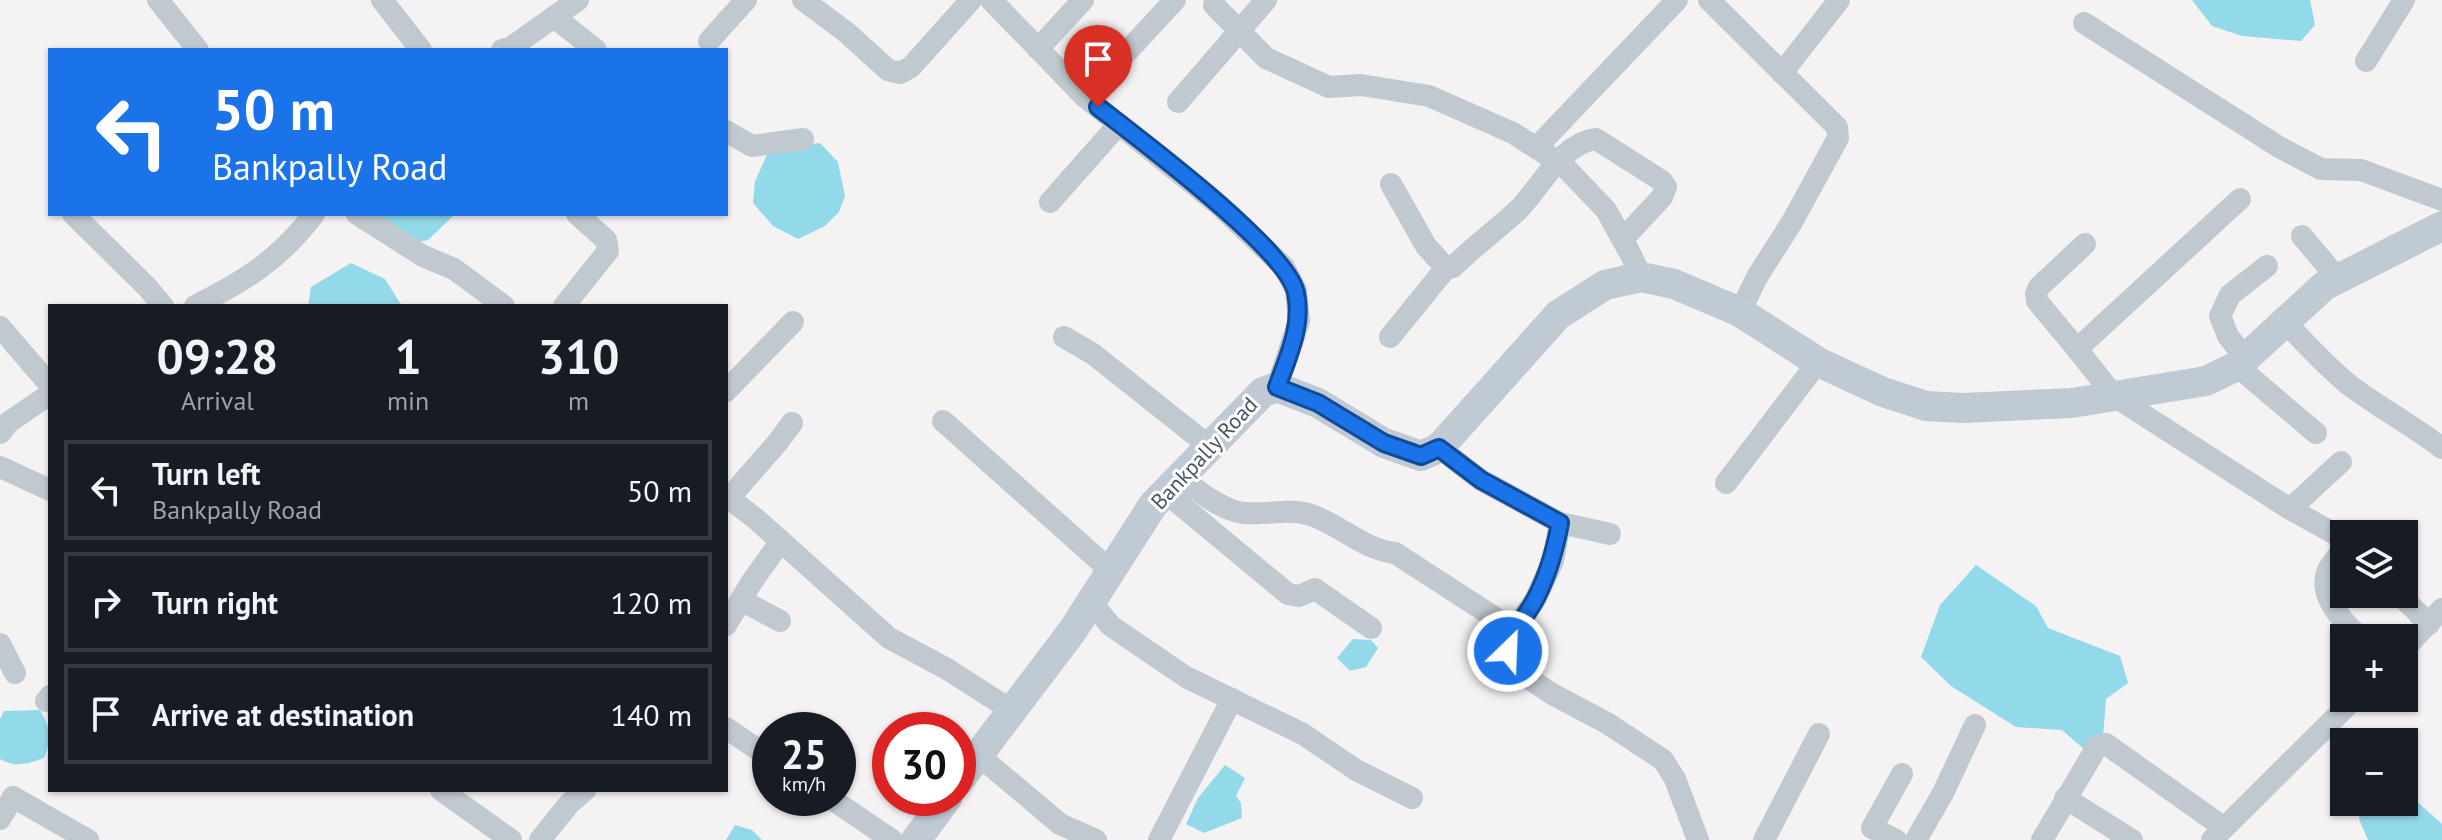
<!DOCTYPE html>
<meta charset="utf-8">
<style>
:root{--surface:#171b24;--page:#20242c;--text:#f1f3f6;--muted:#9ea1a6;--line:#363941}
body{margin:0;font-family:"PT Sans",sans-serif;background:var(--page);color:var(--text);height:100vh;display:flex;flex-direction:column;font-size:30px;white-space:nowrap}
*{box-sizing:border-box;margin:0}
p{font-size:26px;color:var(--muted)}
.icon{flex:none;width:44px;height:44px;fill:none;stroke:currentColor;stroke-width:2;stroke-linecap:round;stroke-linejoin:round}
.map{position:relative;flex:1;overflow:hidden}
.details{position:absolute;left:48px;top:304px;width:680px;height:488px;display:flex;flex-direction:column;background:var(--surface);border-radius:0px;box-shadow:0 2px 6px #0004}
.details>*{flex:none}
.hud{position:absolute;left:48px;top:48px;width:680px;height:168px;border-radius:0px;box-shadow:0 2px 6px #0004;background:#1a73e8;color:#fff;overflow:hidden}
.tools{position:absolute;left:2330px;top:520px;display:grid;gap:16px}
.tools a{display:grid;place-items:center;width:88px;height:88px;border-radius:0px;background:var(--surface);box-shadow:0 2px 6px #0004;font-size:40px}
.speed{position:absolute;left:752px;top:712px;display:flex;gap:16px;font-size:40px;font-weight:700;text-align:center}
.speed>*{display:grid;place-content:center;width:104px;height:104px;border-radius:50%;background:var(--surface);box-shadow:0 2px 6px #0004;line-height:1}
.speed small{font-size:20px;font-weight:400}
.speed .limit{border:12px solid #d22;background:#fff;color:#111}
.pin{position:absolute;display:grid;place-items:center;width:68px;height:68px;color:#fff;margin:-82px -34px;border-radius:50% 50% 50% 0;rotate:-45deg;box-shadow:0 0 8px #0007}
.pin .icon{rotate:45deg}
.me{position:absolute;width:88px;margin:-44px;rotate:24deg;stroke-linejoin:round;filter:drop-shadow(0 0 6px #0008)}
.turn{display:flex;align-items:center;gap:28px;height:168px;padding:0 32px;font-size:36px}
.turn .icon{width:104px;height:104px;stroke-width:2.5}
.turn b{display:block;font-size:56px;line-height:68px}
.eta{display:flex;justify-content:space-evenly;align-items:center;height:136px;text-align:center}
.eta b{font-size:48px;font-weight:600;line-height:56px}
ul{padding:0;list-style:none}
li{display:flex;align-items:center;gap:24px;height:100px;margin:0 16px 12px;padding:0 16px;border:4px solid var(--line);border-radius:0px}
li div{flex:1}
li b{display:block;font-size:30px}
li em{font-style:normal}
.map>svg:first-child{display:block}
</style>
<div class="map">
<svg width="2442" height="840" viewBox="0 0 2442 840">
<rect width="100%" height="100%" fill="#f4f2f2"/>
<g fill="#92dae9">
<polygon points="2192,0 2310,0 2315,25 2301,41 2242,36 2212,26"/>
<polygon points="820,143 838,162 845,196 839,212 825,226 798,239 773,226 753,203 755,181 770,148"/>
<polygon points="366,214 455,214 428,240 412,243"/>
<polygon points="351,263 385,279 402,306 308,306 311,287"/>
<polygon points="1976,565 2036,606 2048,628 2120,656 2128,683 2106,699 2103,737 2085,750 2062,730 2016,727 1951,686 1921,657 1940,605"/>
<polygon points="1353,639 1371,640 1378,648 1366,667 1350,671 1337,658"/>
<path d="M40,710c10,18 12,28 4,48 -16,6 -29,10 -44,1v-40l4,-8z"/>
<polygon points="1225,765 1245,778 1236,796 1241,803 1242,818 1204,833 1186,824 1198,798"/>
<polygon points="2404,790 2442,824 2442,840 2368,840 2359,819 2360,802 2404,802"/>
<polygon points="735,825 752,830 762,840 726,840"/>
</g>
<g fill="none" stroke-linecap="round" stroke-linejoin="round">
<g stroke="#c0c9d0" stroke-width="22">
<polyline points="158,0 198,50"/>
<polyline points="382,0 421,50"/>
<polyline points="803,0 846,32 888,70 900,73 911,67 971,0"/>
<polyline points="991,0 1085,97 1219,205 1284,267 1296,290 1299,321 1277,387"/>
<polyline points="1709,0 1837,127 1838,138 1792,222 1757,277 1740,312"/>
<polyline points="1214,5 1266,58 1329,87 1361,85 1429,96 1513,133 1563,165 1606,210 1631,255 1641,277"/>
<polyline points="554,17 596,50"/>
<polyline points="2084,23 2279,147 2321,169 2361,170 2442,200"/>
<polyline points="709,41 746,0"/>
<polyline points="1038,49 1083,0"/>
<polyline points="502,50 510,48 578,0"/>
<polyline points="2366,61 2404,0"/>
<polyline points="1782,73 1839,0"/>
<polyline points="1085,97 1175,0"/>
<polyline points="1178,102 1266,0"/>
<polyline points="726,131 752,146 803,139"/>
<polyline points="1536,148 1677,0"/>
<path d="M1391,184l35,62 20,22 7,-1c21,-21 45,-38 66,-58 23,-23 41,-65 77,-70l66,42 4,6 -4,10 -39,42"/>
<polyline points="2240,199 2077,349 2114,396 2290,509"/>
<polyline points="1050,202 1119,124"/>
<polyline points="73,214 147,287 163,306"/>
<polyline points="357,214 423,256 454,269 504,306"/>
<polyline points="2302,236 2338,279"/>
<path d="M195,306c51,-26 84,-46 119,-92"/>
<polyline points="564,306 608,251 606,240 577,214"/>
<path d="M2285,322c20,21 40,43 63,62 30,23 64,41 94,64"/>
<polyline points="0,327 50,385"/>
<polyline points="1064,337 1093,354 1209,446"/>
<polyline points="1390,337 1446,268"/>
<polyline points="2077,349 2037,301 2036,294 2039,287 2085,244"/>
<polyline points="2245,358 2228,336 2220,316 2230,295 2267,266"/>
<polyline points="2237,366 2316,433"/>
<polyline points="726,391 793,322"/>
<polyline points="943,421 1111,571"/>
<polyline points="0,433 9,422 50,394"/>
<polyline points="1439,448 1481,480 1560,523 1553,561 1535,600 1514,630 1508,651 1517,671 1554,695 1607,723 1663,760 1675,779 1698,840"/>
<polyline points="2341,462 2290,509 2344,539"/>
<polyline points="0,467 50,490"/>
<path d="M1179,477c18,13 37,29 59,35 24,5 49,-5 73,3 31,11 50,33 84,38l119,77"/>
<polyline points="1726,483 1818,362"/>
<polyline points="1165,492 1288,594 1299,596 1315,589 1371,628"/>
<polyline points="726,496 756,519 889,638 947,669 1011,710"/>
<polyline points="729,498 778,442 792,423"/>
<polyline points="1560,523 1610,534"/>
<path d="M2344,549c-5,6 -13,14 -16,21 -11,25 15,52 32,68"/>
<polyline points="2399,594 2429,624"/>
<polyline points="741,600 780,621"/>
<polyline points="1091,602 1111,626 1186,677 1303,734 1356,770 1412,798"/>
<polyline points="726,625 751,583 781,541"/>
<polyline points="0,644 15,673"/>
<polyline points="2404,649 2442,609"/>
<polyline points="46,701 50,696"/>
<polyline points="726,728 770,758"/>
<polyline points="978,755 1060,824 1096,840"/>
<polyline points="441,790 511,840"/>
<polyline points="830,798 892,840"/>
<polyline points="2065,798 2132,840"/>
<polyline points="0,819 13,797 88,840"/>
<polyline points="540,840 569,804 585,790"/>
<polyline points="1159,840 1232,699"/>
<polyline points="1764,840 1819,734"/>
<polyline points="1896,840 1872,828 1902,774"/>
<polyline points="1916,840 1943,793 1975,725"/>
<polyline points="2042,840 2098,745 2106,744 2223,827"/>
<polyline points="2212,840 2355,698"/>
</g>
<g stroke="#c0cad4" stroke-width="30">
<polyline points="958,782 1073,630 1153,505 1263,392 1277,387 1318,403 1384,443 1421,456 1439,448 1558,315 1605,285 1641,277 1674,284 1740,312 1818,362 1883,392 1926,406 1963,408 2072,403 2206,381 2237,366 2324,286 2442,226"/>
<polyline points="916,840 947,798"/>
</g>
</g>
<g fill="none" stroke-linecap="round" stroke-linejoin="round">
<defs>
<path id="route" d="M1098,107c40,31 190,143 198,186 7,32 -8,64 -19,94l41,16 66,40 37,13 18,-8 42,32 79,43c-5,27 -11,49 -23,73 -11,22 -22,28 -29,55"/>
</defs>
<use href="#route" stroke="#114b97" stroke-width="20"/>
<use href="#route" stroke="#1a73e8" stroke-width="14"/>
</g>
<g text-anchor="middle" stroke-width="6" stroke-linejoin="round" paint-order="stroke">
<g font-size="22" fill="#4a555f" stroke="#fff">
<text transform="translate(1204 453) rotate(-47)" y="8">Bankpally Road</text>
</g>
</g>
</svg>
<div class="tools">
<a><svg class="icon" aria-label="layers" viewBox="0 0 24 24"><path d="M12 4l9 5-9 5-9-5zM3 14l9 5 9-5"/></svg></a>
<a>+</a>
<a>−</a>
</div>
<div class="speed"><div>25<small>km/h</small></div><div class="limit">30</div></div>
<div class="pin" style="left:1098px;top:107px;background:#d93025"><svg class="icon" aria-label="arrive" viewBox="0 0 24 24"><path d="M6 21V4h12l-3 4 3 4H6"/></svg></div>
<svg class="me" style="left:1508px;top:651px" viewBox="-20 -20 40 40"><circle r="17" fill="#1a73e8" stroke="#fff" stroke-width="3"/><path d="M0-11L8 9 0 5-8 9z" fill="#fff"/></svg>
<div class="hud">
<div class="turn"><svg class="icon" aria-label="left" viewBox="0 0 24 24"><path d="M17 20v-9H6M10 6l-5 5 5 5"/></svg><div><b>50 m</b>Bankpally Road</div></div>
</div>
<section class="details">
<div class="eta">
<div><b>09:28</b><p>Arrival</p></div>
<div><b>1</b><p>min</p></div>
<div><b>310</b><p>m</p></div>
</div>
<ul>
<li><svg class="icon" aria-label="left" viewBox="0 0 24 24"><path d="M17 20v-9H6M10 6l-5 5 5 5"/></svg><div><b>Turn left</b><p>Bankpally Road</p></div><em>50 m</em></li>
<li><svg class="icon" aria-label="right" viewBox="0 0 24 24"><path d="M7 20v-9h11M14 6l5 5-5 5"/></svg><div><b>Turn right</b></div><em>120 m</em></li>
<li><svg class="icon" aria-label="arrive" viewBox="0 0 24 24"><path d="M6 21V4h12l-3 4 3 4H6"/></svg><div><b>Arrive at destination</b></div><em>140 m</em></li>
</ul>
</section>
</div>
